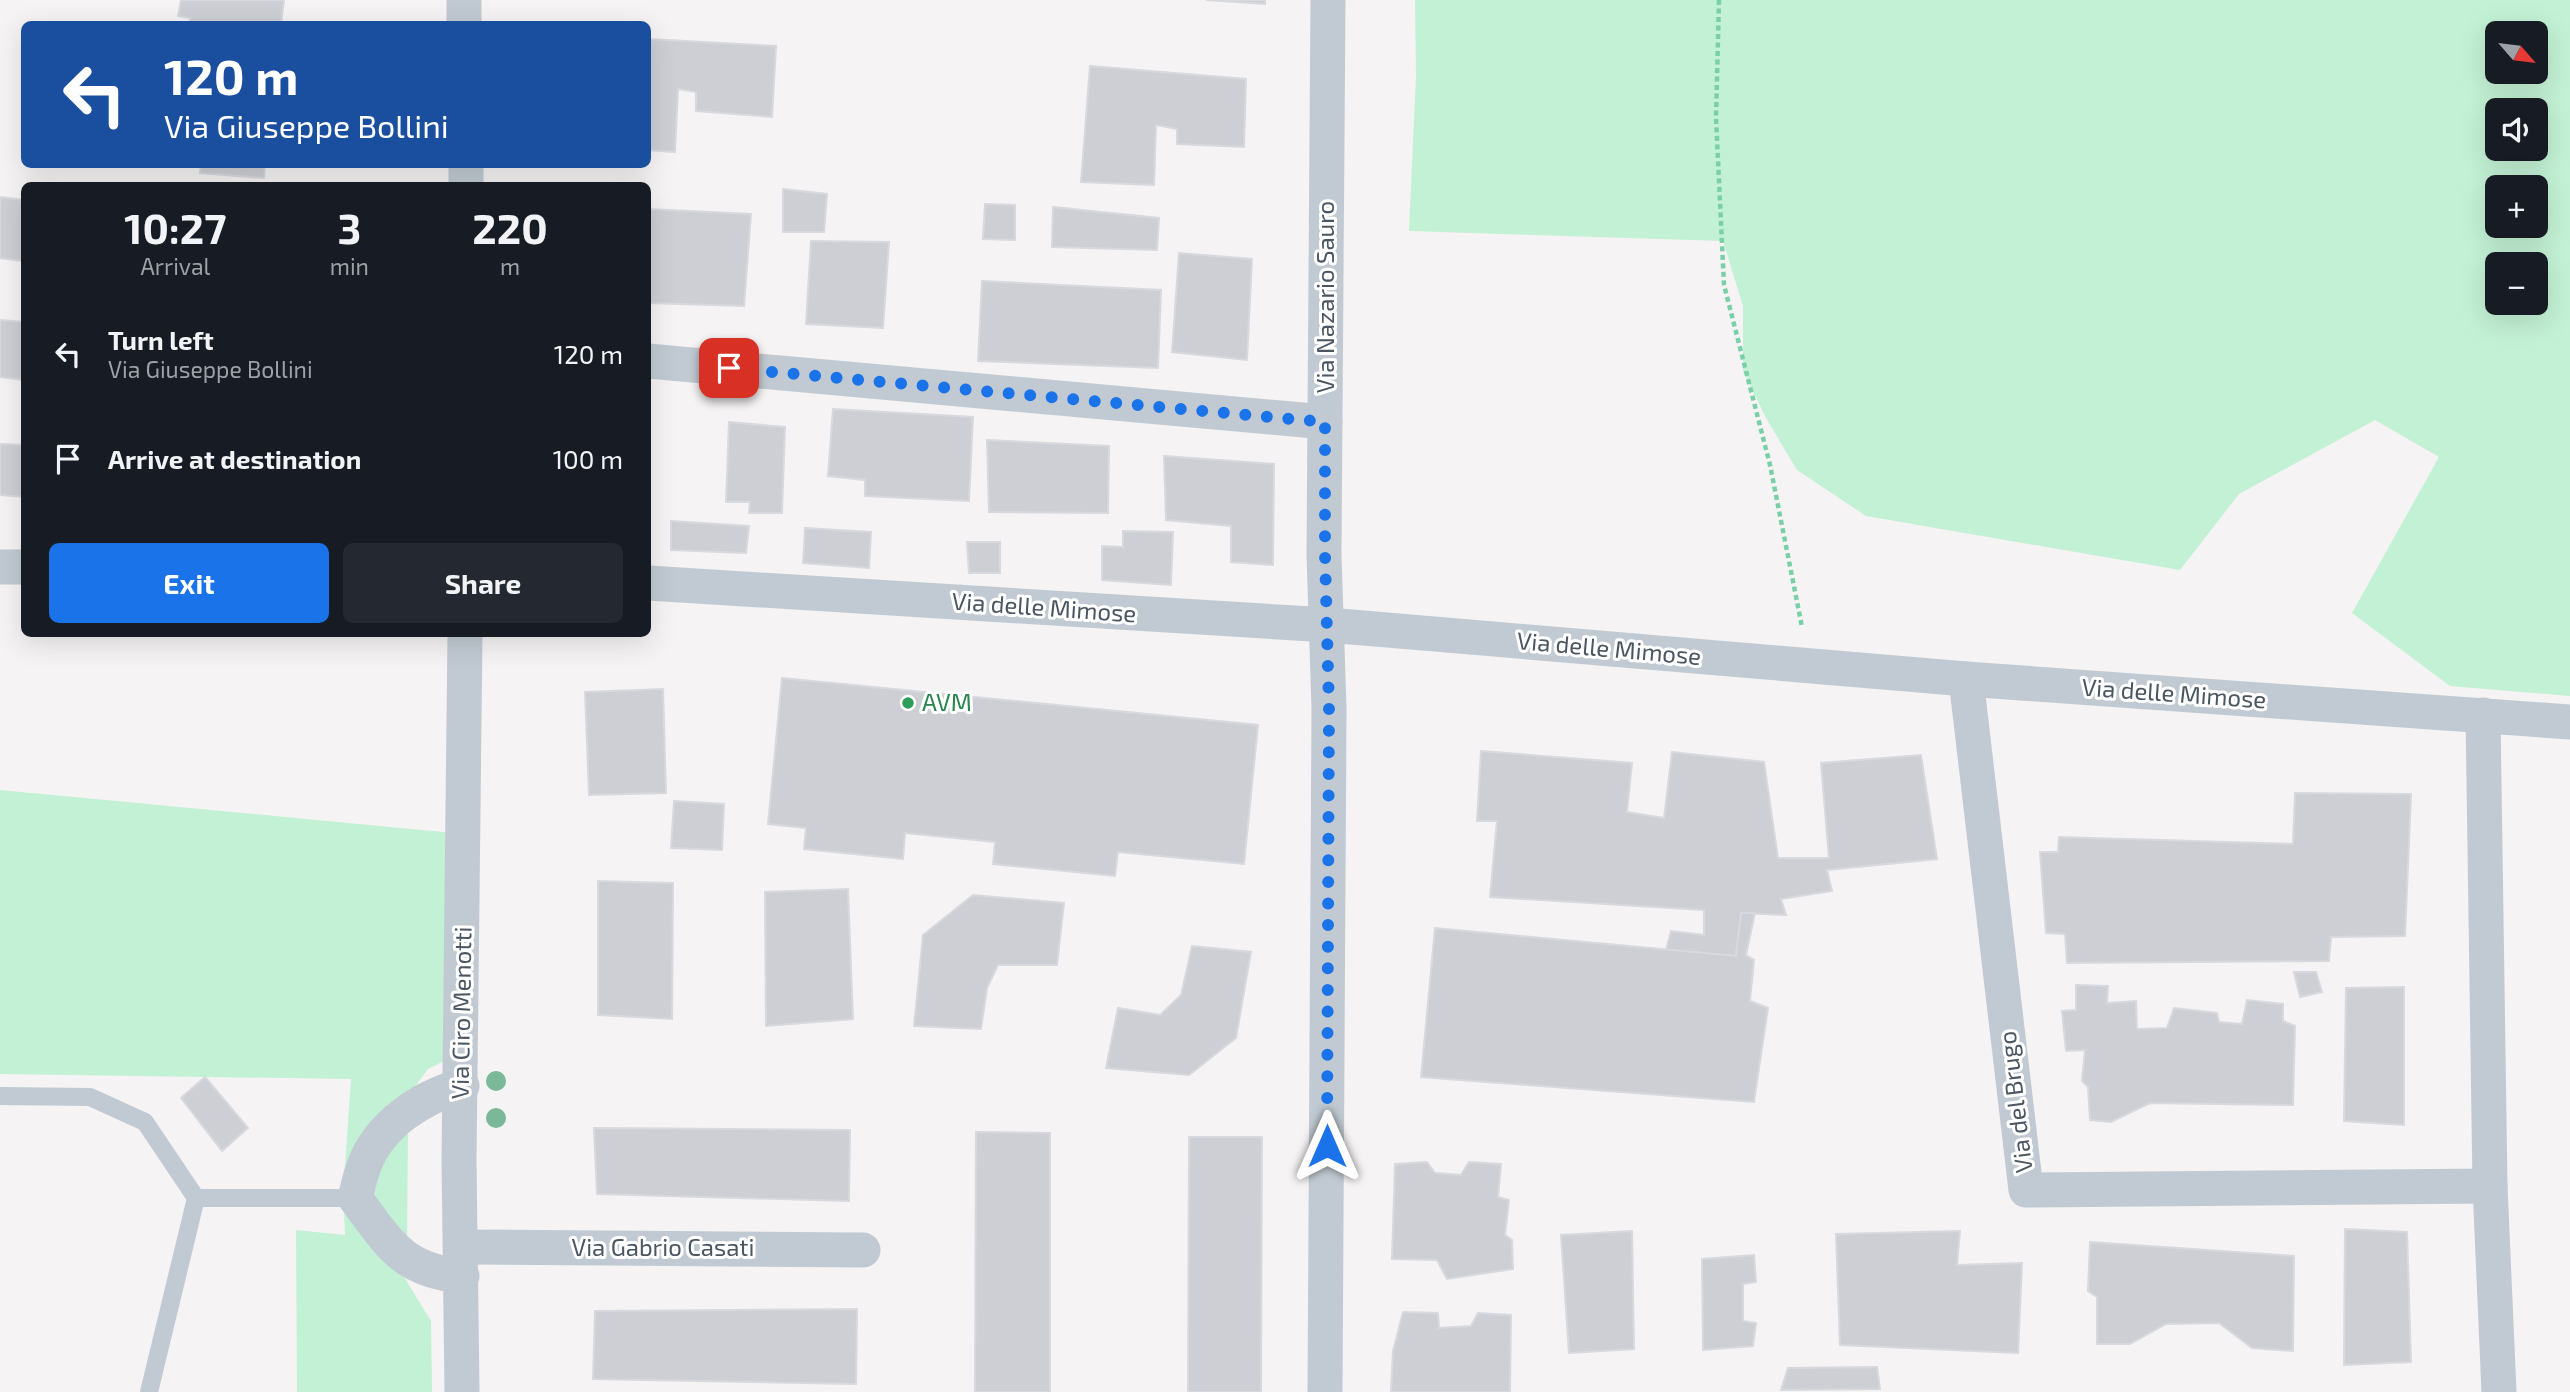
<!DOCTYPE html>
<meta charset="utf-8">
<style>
:root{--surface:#171b24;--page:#242831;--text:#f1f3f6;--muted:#9ea1a6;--accent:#1a73e8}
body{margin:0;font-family:"Exo 2",sans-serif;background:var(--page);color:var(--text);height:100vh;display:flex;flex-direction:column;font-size:26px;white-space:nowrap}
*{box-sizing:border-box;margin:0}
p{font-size:23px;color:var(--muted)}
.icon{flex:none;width:38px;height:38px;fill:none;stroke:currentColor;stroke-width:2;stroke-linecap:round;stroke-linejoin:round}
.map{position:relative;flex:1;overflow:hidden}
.sheet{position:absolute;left:21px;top:182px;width:630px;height:455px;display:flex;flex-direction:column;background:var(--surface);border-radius:10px;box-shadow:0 7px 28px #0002}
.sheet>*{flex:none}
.top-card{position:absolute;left:21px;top:21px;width:630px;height:147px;border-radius:10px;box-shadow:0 7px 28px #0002;background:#1a4fa0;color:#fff;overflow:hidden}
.needle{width:46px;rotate:118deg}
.controls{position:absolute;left:2485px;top:21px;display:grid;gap:14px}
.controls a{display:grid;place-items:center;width:63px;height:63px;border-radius:10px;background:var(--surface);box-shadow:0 7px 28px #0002;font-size:35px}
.pin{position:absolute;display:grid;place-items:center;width:60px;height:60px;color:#fff;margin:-30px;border-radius:14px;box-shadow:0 4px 10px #0006}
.me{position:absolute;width:77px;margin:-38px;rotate:0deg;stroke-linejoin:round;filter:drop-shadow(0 0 5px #0008)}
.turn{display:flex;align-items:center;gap:24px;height:147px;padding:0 28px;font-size:32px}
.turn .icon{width:91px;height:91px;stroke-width:2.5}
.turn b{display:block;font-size:49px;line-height:60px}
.eta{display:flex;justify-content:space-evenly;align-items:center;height:119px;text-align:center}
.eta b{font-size:42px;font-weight:700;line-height:49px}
.button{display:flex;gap:14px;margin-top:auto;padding:14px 28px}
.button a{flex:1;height:80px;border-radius:10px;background:var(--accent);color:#fff;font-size:28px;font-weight:700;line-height:80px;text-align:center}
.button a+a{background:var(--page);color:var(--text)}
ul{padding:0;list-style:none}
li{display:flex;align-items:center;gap:21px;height:105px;padding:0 28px}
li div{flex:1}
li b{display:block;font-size:26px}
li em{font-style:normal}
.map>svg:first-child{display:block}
</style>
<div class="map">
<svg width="2570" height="1392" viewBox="0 0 2570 1392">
<rect width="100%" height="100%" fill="#f5f3f3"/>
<g fill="#c3f1d5" fill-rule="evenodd">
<path d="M1415,0h1155v696l-120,-10 -98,-73 87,-156 -64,-37 -136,74 -59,76 -314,-54 -69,-46 -31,-52 -23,-47v-65l-20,-65 -314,-10 7,-155zM2497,33h39v39h-39zM2497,110h39v39h-39zM2497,187h39v39h-39zM2497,264h39v39h-39z"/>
<polygon points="0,790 453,833 454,1056 428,1069 356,1167 345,1167 351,1079 0,1074"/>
<polygon points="408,1127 407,1246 395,1242 366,1178"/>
<polygon points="344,1210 374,1228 431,1321 432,1392 297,1392 296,1230 345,1235"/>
</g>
<g fill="#cdcfd5" stroke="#d7d9de" stroke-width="2">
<polygon points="181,0 284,0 281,24 189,24 190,18 178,16"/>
<polygon points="1206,0 1265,0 1265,4"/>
<polygon points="648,39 776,46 772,117 696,111 696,92 678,89 675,152 648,150"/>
<polygon points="1090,66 1246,79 1244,147 1177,144 1177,129 1156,125 1154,185 1081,182"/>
<polygon points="201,164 265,164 264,178 200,173"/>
<polygon points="783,189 827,194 824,232 783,232"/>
<polygon points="0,197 24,200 24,261 0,258"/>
<polygon points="985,204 1015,205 1015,240 983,239"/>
<polygon points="1053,207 1159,218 1157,250 1052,247"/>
<polygon points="648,209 751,214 744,306 648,303"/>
<polygon points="811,241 889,242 883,328 806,324"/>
<polygon points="1179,253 1252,259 1247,360 1172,352"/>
<polygon points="982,281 1161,290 1158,368 978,361"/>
<polygon points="0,320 24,322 24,380 0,377"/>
<polygon points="833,409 973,417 969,501 865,496 865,480 828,476"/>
<polygon points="729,422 785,427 782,513 749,513 750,502 726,502"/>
<polygon points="987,440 1109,446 1108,513 989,512"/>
<polygon points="0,444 24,445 24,497 0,495"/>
<polygon points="1164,456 1274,464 1273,565 1231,562 1231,526 1166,520"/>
<polygon points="671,521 749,526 746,553 671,550"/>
<polygon points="805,528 871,532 869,568 803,563"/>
<polygon points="1123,531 1173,532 1171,585 1102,580 1102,546 1123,547"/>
<polygon points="967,542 1000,542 1000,573 969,573"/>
<polygon points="782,678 1258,725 1244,864 1118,852 1115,876 993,864 995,842 905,833 903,859 804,849 806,828 768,824"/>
<polygon points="663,689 666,793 589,795 585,692"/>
<polygon points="1481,751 1632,763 1627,812 1664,818 1672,752 1764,762 1778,858 1829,858 1821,763 1921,755 1937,859 1827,870 1832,891 1781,899 1786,915 1741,913 1736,956 1666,950 1671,931 1704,935 1704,910 1490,897 1497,821 1477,821"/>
<polygon points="2295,793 2411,794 2405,936 2331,937 2329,961 2067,963 2065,934 2046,933 2040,852 2058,852 2059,837 2293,844"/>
<polygon points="674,801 724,804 722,850 671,848"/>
<polygon points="598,881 673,883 672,1019 598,1015"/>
<polygon points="848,889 853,1019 766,1026 765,892"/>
<polygon points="973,895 1064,903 1057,965 998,965 987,988 981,1029 914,1026 923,935"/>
<polygon points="1741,913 1755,913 1746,955 1754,960 1750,1001 1768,1008 1754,1102 1421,1077 1435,928 1736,956"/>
<polygon points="1192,946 1251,952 1236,1038 1189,1075 1106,1068 1118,1008 1160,1015 1181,995"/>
<polygon points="2294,972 2316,972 2322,992 2300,997"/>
<polygon points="2076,985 2108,986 2107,1003 2136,1001 2137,1029 2167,1028 2174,1008 2217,1013 2219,1022 2242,1024 2247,1000 2283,1004 2283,1021 2295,1026 2293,1105 2150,1103 2111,1122 2090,1120 2088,1087 2082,1081 2085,1050 2066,1051 2062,1011 2076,1010"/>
<polygon points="2404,987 2404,1125 2344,1121 2346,988"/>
<polygon points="205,1077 248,1128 222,1151 181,1098"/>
<polygon points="594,1128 850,1130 849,1201 597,1194"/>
<polygon points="976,1132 1050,1133 1050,1392 975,1392"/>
<polygon points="1189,1137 1262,1137 1261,1392 1188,1392"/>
<polygon points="1427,1162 1435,1173 1461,1175 1469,1162 1501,1164 1498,1197 1509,1200 1505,1235 1512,1240 1513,1269 1447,1279 1437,1260 1392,1259 1395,1164"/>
<polygon points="2345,1229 2407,1232 2411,1362 2344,1365"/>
<polygon points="1632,1231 1634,1349 1569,1353 1561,1235"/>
<polygon points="1960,1231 1957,1265 2022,1263 2018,1353 1840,1345 1836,1234"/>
<polygon points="2090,1242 2294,1256 2293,1351 2252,1348 2219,1323 2166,1324 2130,1344 2097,1344 2097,1297 2088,1291"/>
<polygon points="1754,1255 1756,1282 1743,1284 1743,1321 1756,1323 1753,1346 1703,1350 1702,1259"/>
<polygon points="857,1309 856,1384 593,1379 595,1311"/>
<polygon points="1403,1312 1438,1313 1439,1328 1471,1326 1478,1313 1511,1315 1510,1392 1391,1392 1393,1351"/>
<polygon points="1877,1367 1880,1389 1781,1390 1788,1368"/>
</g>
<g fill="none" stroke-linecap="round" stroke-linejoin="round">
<polyline stroke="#7ad0a6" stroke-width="4.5" stroke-dasharray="5 3.5" stroke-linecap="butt" points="1719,0 1716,118 1724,285 1770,465 1802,627"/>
<g stroke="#c1cad2" stroke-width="18">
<polyline points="0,1096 90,1097 145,1122 196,1198 149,1392"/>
<polyline points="196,1198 355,1198"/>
</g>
<g stroke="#c1cad2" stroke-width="35">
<polyline points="464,0 464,24"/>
<polyline points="466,164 466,186"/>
<polyline points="648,361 1325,422"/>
<polyline points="0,567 24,567"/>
<polyline points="648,583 1328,625 1966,679 2570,722"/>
<polyline points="1966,679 2026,1190 2490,1186"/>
<polyline points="2483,715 2490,1186 2499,1392"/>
<path d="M462,1086c-41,11 -83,39 -98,80 -4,10 -6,21 -9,32 34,45 46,72 107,78"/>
<polyline points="462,1247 863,1250"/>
<polyline points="462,1392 459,1160 465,634"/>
<polyline points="1325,1392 1329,709 1324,554 1328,0"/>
</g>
</g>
<g fill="#7bb799">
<circle cx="496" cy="1081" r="10"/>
<circle cx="496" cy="1118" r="10"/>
</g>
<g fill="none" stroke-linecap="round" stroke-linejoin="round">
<polyline stroke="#1a73e8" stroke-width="12" stroke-dasharray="0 21.6" points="729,368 1325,422 1325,554 1329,709 1327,1146"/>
</g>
<circle fill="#2e9e5b" stroke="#fff" stroke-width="2.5" cx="908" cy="703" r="7"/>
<g text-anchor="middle" stroke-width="6" stroke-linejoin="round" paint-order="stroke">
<g font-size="24" fill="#4a5661" stroke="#fff">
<text transform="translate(1326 297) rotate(-90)" y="8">Via Nazario Sauro</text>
<text transform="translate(1044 608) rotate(4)" y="8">Via delle Mimose</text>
<text transform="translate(1609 649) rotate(5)" y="8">Via delle Mimose</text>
<text transform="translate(2174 694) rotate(4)" y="8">Via delle Mimose</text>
<text transform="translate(462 1013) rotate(-89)" y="8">Via Ciro Menotti</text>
<text transform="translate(2016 1102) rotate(-97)" y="8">Via del Brugo</text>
<text x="663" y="1256">Via Gabrio Casati</text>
</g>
<g font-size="24" fill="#27864d" stroke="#fff" text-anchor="start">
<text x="922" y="711">AVM</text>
</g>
</g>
</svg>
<div class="controls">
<a><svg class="needle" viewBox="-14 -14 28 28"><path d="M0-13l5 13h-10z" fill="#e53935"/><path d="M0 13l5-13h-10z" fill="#9ea1a6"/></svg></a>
<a><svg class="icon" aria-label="sound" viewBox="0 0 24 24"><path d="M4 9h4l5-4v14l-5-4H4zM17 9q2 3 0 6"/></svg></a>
<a>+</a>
<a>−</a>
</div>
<div class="pin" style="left:729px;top:368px;background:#d93025"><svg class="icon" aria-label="arrive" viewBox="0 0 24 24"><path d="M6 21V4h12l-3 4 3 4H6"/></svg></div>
<svg class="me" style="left:1327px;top:1146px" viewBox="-20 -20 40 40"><path d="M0-17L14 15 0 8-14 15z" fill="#1a73e8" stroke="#fff" stroke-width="4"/></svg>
<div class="top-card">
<div class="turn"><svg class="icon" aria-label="left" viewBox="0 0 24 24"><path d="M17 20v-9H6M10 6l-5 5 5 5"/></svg><div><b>120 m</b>Via Giuseppe Bollini</div></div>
</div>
<section class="sheet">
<div class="eta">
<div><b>10:27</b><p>Arrival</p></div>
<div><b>3</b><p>min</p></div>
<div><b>220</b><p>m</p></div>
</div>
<ul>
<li><svg class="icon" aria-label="left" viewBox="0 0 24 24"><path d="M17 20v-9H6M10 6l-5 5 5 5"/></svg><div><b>Turn left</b><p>Via Giuseppe Bollini</p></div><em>120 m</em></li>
<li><svg class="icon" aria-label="arrive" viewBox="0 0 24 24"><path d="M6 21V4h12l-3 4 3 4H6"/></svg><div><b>Arrive at destination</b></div><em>100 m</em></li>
</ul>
<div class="button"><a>Exit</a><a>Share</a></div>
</section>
</div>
